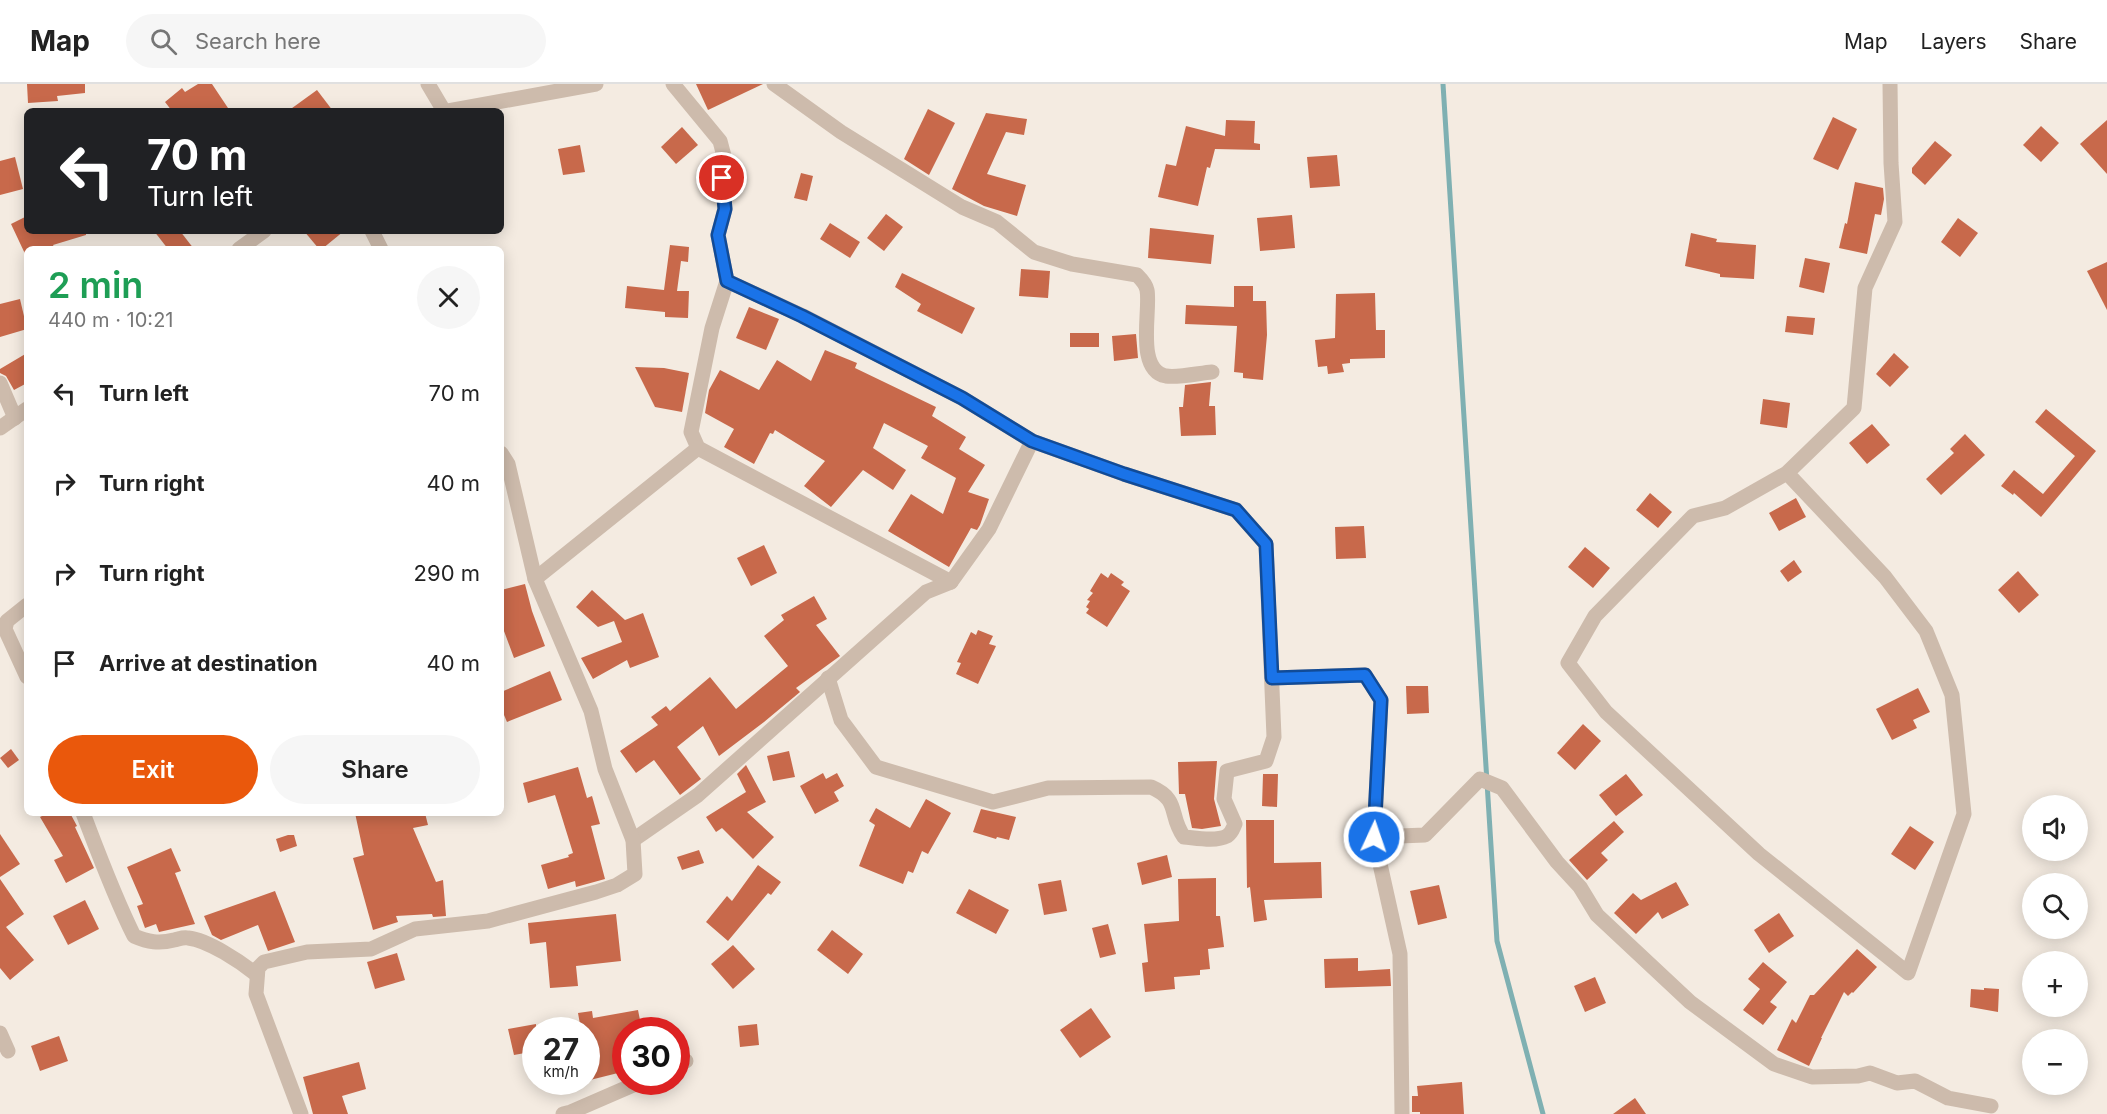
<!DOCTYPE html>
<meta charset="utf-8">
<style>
:root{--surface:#fff;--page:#f6f6f6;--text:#222;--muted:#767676;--line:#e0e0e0;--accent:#ea580c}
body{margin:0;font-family:Inter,sans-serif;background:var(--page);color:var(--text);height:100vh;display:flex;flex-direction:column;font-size:22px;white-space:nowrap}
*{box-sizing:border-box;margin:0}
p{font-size:20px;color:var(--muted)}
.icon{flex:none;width:33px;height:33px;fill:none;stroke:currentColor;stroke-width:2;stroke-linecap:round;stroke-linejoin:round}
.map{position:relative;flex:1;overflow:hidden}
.side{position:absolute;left:24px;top:162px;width:480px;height:570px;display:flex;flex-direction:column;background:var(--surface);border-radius:9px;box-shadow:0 3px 15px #0003}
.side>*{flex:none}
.guide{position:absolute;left:24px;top:24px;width:480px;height:126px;border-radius:9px;box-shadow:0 3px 15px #0003;background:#202124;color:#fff;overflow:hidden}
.tools{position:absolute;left:2022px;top:711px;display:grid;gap:12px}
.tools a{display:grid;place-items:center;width:66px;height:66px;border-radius:50%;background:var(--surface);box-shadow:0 3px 15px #0003;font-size:30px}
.speed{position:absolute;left:522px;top:933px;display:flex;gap:12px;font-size:30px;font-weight:700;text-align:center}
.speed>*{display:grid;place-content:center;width:78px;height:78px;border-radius:50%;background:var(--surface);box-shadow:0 3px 15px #0003;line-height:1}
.speed small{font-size:15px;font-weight:400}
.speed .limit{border:9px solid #d22;background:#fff;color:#111}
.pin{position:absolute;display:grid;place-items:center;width:51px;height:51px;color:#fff;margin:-26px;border:3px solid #fff;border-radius:50%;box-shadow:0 2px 6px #0007}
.me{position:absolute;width:66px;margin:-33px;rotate:3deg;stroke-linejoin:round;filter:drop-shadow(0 0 4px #0008)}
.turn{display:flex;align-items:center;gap:21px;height:126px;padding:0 24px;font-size:27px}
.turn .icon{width:78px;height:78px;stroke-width:2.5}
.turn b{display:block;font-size:42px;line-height:51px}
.round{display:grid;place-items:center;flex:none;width:63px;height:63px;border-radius:32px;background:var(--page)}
.summary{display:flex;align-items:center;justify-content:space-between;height:102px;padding:0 24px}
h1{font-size:36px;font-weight:600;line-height:45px;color:#1e9e55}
.primary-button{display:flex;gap:12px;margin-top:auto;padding:12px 24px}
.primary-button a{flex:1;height:69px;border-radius:36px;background:var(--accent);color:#fff;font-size:24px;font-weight:600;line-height:69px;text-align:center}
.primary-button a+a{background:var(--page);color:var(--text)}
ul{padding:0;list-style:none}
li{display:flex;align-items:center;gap:18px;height:90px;padding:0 24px}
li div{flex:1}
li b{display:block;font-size:22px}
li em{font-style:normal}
header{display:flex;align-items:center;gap:36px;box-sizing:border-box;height:84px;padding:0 30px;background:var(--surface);border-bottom:2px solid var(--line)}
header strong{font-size:28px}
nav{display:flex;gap:33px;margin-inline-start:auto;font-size:21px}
.search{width:420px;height:54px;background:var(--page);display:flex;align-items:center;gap:15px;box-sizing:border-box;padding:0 21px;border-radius:33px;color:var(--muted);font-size:22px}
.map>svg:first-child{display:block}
</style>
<header>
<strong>Map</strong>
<div class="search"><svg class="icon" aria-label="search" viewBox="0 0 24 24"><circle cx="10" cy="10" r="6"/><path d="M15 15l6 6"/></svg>Search here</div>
<nav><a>Map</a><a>Layers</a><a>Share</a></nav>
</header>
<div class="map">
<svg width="2107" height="1030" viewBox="0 0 2107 1030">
<rect width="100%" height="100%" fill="#f4ebe1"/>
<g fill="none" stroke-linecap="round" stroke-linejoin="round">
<polyline stroke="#7fb0b2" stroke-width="5" points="1443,0 1497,857 1543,1030"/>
</g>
<g fill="#c8694b">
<polygon points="27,0 85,0 85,9 57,12 58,17 28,19"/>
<polygon points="198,0 212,0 230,27 172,27 165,18 182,4 185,8"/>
<polygon points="696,0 763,0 708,26"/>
<polygon points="317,6 333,27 288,27"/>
<polygon points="928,25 955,39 929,91 904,75"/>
<polygon points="986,29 1027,35 1024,51 1006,48 987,90 1026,101 1017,132 984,122 952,105"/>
<polygon points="1833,33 1857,45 1838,86 1813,75"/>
<polygon points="1226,36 1255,37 1254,59 1260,60 1260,66 1215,65 1210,84 1207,83 1198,122 1158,113 1166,80 1176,82 1186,42 1225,52"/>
<polygon points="2107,36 2107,90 2080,60"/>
<polygon points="2041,42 2059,59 2041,78 2023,61"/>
<polygon points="682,43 698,61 676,80 661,63"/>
<polygon points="1935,57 1952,71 1925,101 1912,89 1912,84"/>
<polygon points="580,61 585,88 563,91 558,65"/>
<polygon points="1337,71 1340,102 1310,104 1307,73"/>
<polygon points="15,73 23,105 0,111 0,77"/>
<polygon points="801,89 813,92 807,117 794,114"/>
<polygon points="1855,98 1883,104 1884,115 1881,131 1875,130 1867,170 1839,164 1845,139 1847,140"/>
<polygon points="886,130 903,143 884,167 867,154"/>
<polygon points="1292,131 1295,164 1260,167 1257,134"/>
<polygon points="27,132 27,147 86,147 86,151 53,161 55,165 27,165 27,174 11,140"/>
<polygon points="1958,134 1978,149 1960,173 1941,158"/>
<polygon points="830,139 860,158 850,174 820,155"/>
<polygon points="1150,144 1214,151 1211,180 1148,174"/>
<polygon points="154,147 180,147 194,165 168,165"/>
<polygon points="304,147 344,147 322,165 319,165"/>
<polygon points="1691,149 1717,155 1716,158 1756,161 1754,195 1720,193 1720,190 1685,182"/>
<polygon points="670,161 689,163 688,178 681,177 677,207 689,207 688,234 665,233 665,228 625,224 627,202 664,206"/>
<polygon points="1805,174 1830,179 1824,209 1799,203"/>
<polygon points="2107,178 2107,226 2087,187"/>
<polygon points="1021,185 1050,187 1048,214 1019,212"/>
<polygon points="902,189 975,224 962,250 917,227 921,220 895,203"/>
<polygon points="1234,202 1253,202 1253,217 1266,217 1267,251 1263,296 1243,294 1243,289 1234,288 1237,242 1185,240 1186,221 1234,223"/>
<polygon points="1375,209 1376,246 1385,246 1385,274 1350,275 1350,279 1342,280 1344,288 1328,290 1327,282 1318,283 1315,256 1335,254 1336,210"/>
<polygon points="20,215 27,245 0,253 0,220"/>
<polygon points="749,223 779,235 766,266 736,254"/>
<polygon points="1787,232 1815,234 1813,251 1785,248"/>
<rect x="1070" y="249" width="29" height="14"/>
<polygon points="1136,250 1138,274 1114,277 1112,252"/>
<polygon points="825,266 857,279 855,284 936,323 932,332 966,353 959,365 985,381 968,408 989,415 980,441 977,446 971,444 949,483 888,447 911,410 943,430 956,394 921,374 928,362 884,339 873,364 906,386 893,406 863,386 831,423 804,402 825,377 775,346 773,350 770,349 754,380 724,363 734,345 705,329 709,306 720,286 759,306 777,276 811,297"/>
<polygon points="27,269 27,299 14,306 6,292 0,289 0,285"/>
<polygon points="1894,269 1909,283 1890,303 1876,290"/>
<polygon points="635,283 664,284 689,289 682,328 655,323"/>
<polygon points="1211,298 1209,322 1215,322 1216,351 1181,352 1179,323 1183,323 1185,301"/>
<polygon points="1763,315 1790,319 1787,344 1760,340"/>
<polygon points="2046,325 2096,367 2041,433 2014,409 2013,411 2001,402 2014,386 2043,410 2075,372 2035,338"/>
<polygon points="1872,340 1890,361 1867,380 1849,359"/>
<polygon points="1965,350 1985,371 1941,411 1926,395 1954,369 1950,365"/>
<polygon points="1650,409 1672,428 1658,444 1636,426"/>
<polygon points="1796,414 1806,433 1779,447 1769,429"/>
<polygon points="1364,442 1366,474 1336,475 1335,443"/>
<polygon points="764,461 777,489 751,502 737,474"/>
<polygon points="1585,463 1610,484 1593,504 1568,483"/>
<polygon points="1794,476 1802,488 1788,498 1780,487"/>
<polygon points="2018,487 2039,511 2019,529 1998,506"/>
<polygon points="1101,489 1108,494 1111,489 1124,498 1121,501 1130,507 1107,543 1086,529 1089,525 1086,523 1090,517 1087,516 1093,509 1090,507"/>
<polygon points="525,500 532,527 545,562 514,574 501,539 501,506"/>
<polygon points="592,506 625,536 643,529 659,573 630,584 627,576 593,595 581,574 622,558 614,537 598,543 576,523"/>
<polygon points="814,512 827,535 816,541 840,572 796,604 800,608 764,638 719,672 703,642 677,663 701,695 680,711 654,676 636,689 620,667 658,641 651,633 666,622 670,627 710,593 736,625 788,582 764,552 784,536 781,531"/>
<polygon points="978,546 993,552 989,560 996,562 978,600 956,590 961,579 957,578 971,548 976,551"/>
<polygon points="550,587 562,616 507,638 501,624 501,608"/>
<polygon points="1406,602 1428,602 1429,629 1407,630"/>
<polygon points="1918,604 1930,628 1913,636 1917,644 1892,656 1876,625"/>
<polygon points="1583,640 1601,657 1575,686 1557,669"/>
<polygon points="11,665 19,676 8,684 0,674"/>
<polygon points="789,667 795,693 773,697 767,672"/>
<polygon points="1217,677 1214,715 1221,742 1202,745 1192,744 1185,710 1179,710 1178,678"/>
<polygon points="746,681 766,718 747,728 774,753 753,775 722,744 716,748 706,733 746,708 737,690"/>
<polygon points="578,683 587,714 592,712 600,740 591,742 605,795 576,803 575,797 548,805 541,781 569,773 568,771 573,769 555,711 528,719 523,699"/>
<polygon points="823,689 826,695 837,689 844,702 834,708 839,717 815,730 800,702"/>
<polygon points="1263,690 1278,690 1277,723 1262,722"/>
<polygon points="1626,690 1643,711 1616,732 1599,711"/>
<polygon points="926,715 951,729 928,770 922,767 913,789 908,787 903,800 859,782 875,741 869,737 876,724 910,744"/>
<polygon points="981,725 1016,733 1009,756 997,753 996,755 973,748"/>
<polygon points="48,729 70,729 77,742 75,743 94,784 66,799 54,776 63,772 40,733"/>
<polygon points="355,729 425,729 428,741 413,744 436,798 443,796 446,832 433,833 432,830 396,832 398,838 373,846 353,774 364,771"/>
<polygon points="1246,736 1274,736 1274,779 1321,778 1322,814 1264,816 1267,836 1254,838 1250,803 1247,804"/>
<polygon points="1614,737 1624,748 1601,769 1608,776 1587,796 1569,776"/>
<polygon points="1910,742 1934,758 1915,786 1891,770"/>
<polygon points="0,750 20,780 0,793"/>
<polygon points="288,751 294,751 297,762 280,768 276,755"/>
<polygon points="171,764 181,787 175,789 195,840 159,848 156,840 145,844 137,822 143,820 127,783"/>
<polygon points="699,766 704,779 682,786 677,773"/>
<polygon points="1167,771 1172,793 1142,801 1137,779"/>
<polygon points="758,781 781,798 771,811 768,809 728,857 706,838 727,812 732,817"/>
<polygon points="1216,794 1216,832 1220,832 1224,863 1208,865 1210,885 1200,886 1200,891 1174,893 1175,905 1145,908 1142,879 1148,878 1144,840 1179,837 1178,795"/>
<polygon points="0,795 24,830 6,843 34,876 10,896 0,884"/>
<polygon points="1061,796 1067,827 1044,831 1038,800"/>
<polygon points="1676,798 1689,821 1662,835 1658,828 1636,850 1614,829 1633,809 1641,816"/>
<polygon points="1439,801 1447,834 1418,841 1410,807"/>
<polygon points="969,805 1009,826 996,850 956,829"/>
<polygon points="275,807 295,858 268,867 258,841 221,856 212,851 204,832"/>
<polygon points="85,816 99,845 68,861 53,832"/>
<polygon points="1779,829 1794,852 1769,869 1754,846"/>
<polygon points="616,830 621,877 576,882 578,902 550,904 546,858 530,860 528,839"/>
<polygon points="1108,840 1116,870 1100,874 1092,844"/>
<polygon points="832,846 863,870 848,890 817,866"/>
<polygon points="733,861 755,885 733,905 711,880"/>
<polygon points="1857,865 1877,883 1853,909 1852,908 1848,912 1844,908 1821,954 1822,954 1809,982 1777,966 1792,935 1796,939 1810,911 1814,911"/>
<polygon points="397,869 405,896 375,905 367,878"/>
<polygon points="1358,874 1358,887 1390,885 1391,902 1325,904 1324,875"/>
<polygon points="1763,878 1787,898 1770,918 1777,923 1763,941 1743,926 1760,905 1748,895"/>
<polygon points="1595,893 1606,919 1585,928 1574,902"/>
<polygon points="1984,904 1999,905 1998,928 1970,923 1971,905 1984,906"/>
<polygon points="1091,924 1111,953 1080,974 1060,946"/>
<polygon points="638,926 642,946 626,946 626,987 586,997 586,946 581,946 578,929 592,927 593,934"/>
<polygon points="536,940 536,967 514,971 508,945"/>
<polygon points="757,940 759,961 740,963 738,942"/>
<polygon points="59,952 68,977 40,987 31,962"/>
<polygon points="359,978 366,1005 342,1012 348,1030 313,1030 303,993"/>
<polygon points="1462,998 1464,1030 1420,1030 1420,1028 1412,1028 1412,1012 1418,1012 1417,1002"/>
<polygon points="1635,1014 1646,1030 1613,1030"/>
</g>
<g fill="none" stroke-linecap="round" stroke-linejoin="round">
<g stroke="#cdbbac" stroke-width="15">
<polyline points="428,0 444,27"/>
<path d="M673,0l47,57 4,15 -2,22 3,31 -7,26 9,46 76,35 159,82 70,43 92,33 112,36 30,34 8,193 -8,24 -39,10 -3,28 11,25c-2,4 -3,9 -8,12 -11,6 -31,2 -43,1 -16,-22 -3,-37 -33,-50l-103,1 -55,14 -117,-35 -35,-47 -13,-42"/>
<path d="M774,0l67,48 121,75 35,15 37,30 38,12 65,11c4,4 9,9 10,15 4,20 -12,80 19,86 12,2 34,-3 46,-4"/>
<polyline points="448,27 596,0"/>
<polyline points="372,147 381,165"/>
<polyline points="239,165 264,147"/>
<polyline points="727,197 712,244 691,348 698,364 951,498"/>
<polyline points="0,299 15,334"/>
<polyline points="0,344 27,325"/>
<polyline points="1787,389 1885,493 1926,547 1952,611 1964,730 1908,889 1759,770 1606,628 1568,579 1595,532 1693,432 1725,424 1787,389 1854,324 1865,204 1895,138 1891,79 1890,0"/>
<polyline points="535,495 698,364"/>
<polyline points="27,521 7,537 5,545 27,593"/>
<polyline points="1272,594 1365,591 1381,616 1374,753 1400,870 1402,1030"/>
<path d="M83,729c16,42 31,83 51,123 14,6 25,8 40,4 5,-1 9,-3 14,-2 20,2 53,24 69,37"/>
<polyline points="1374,753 1425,751 1480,695 1502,704 1557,778 1580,803 1597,831 1690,918 1774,980 1812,993 1858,992 1870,989 1897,999 1915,997 1948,1014 1991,1022"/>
<polyline points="633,756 698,711 926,508 951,498 989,445 1032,357"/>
<polyline points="0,949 8,967"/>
<polyline points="676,981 686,977"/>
<polyline points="301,1030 256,910 258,884 264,878 307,868 371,865 415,845 488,837 596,808 617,801 635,790 633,756 605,685 591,627 535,495 508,380 501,369"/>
<polyline points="563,1030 571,1028 640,998"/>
</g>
</g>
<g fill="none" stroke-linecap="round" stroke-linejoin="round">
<defs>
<polyline id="route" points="722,94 725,125 718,151 727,197 802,232 962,314 1032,357 1124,390 1236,426 1266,460 1272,594 1365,591 1381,616 1374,753"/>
</defs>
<use href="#route" stroke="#114b97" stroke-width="15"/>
<use href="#route" stroke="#1a73e8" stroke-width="10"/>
</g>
</svg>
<div class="tools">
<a><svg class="icon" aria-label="sound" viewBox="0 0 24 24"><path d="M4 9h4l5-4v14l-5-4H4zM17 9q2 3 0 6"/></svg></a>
<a><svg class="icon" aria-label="search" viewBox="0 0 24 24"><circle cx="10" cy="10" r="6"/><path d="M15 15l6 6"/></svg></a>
<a>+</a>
<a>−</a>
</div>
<div class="speed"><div>27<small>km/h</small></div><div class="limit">30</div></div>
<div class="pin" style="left:722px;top:94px;background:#d93025"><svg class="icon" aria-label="arrive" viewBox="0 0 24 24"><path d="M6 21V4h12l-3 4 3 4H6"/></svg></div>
<svg class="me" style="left:1374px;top:753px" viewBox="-20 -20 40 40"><circle r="17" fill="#1a73e8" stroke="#fff" stroke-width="3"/><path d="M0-11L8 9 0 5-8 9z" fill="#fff"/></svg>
<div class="guide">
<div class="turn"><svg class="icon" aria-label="left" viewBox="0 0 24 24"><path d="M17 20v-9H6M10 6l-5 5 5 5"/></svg><div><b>70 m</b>Turn left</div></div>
</div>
<section class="side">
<div class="summary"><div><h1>2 min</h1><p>440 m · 10:21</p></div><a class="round"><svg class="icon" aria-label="close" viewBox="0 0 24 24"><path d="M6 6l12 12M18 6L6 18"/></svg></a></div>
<ul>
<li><svg class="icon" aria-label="left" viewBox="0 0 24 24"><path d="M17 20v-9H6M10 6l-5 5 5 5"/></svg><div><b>Turn left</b></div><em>70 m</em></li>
<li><svg class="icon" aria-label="right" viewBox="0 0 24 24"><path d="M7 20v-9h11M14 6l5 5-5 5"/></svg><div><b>Turn right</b></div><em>40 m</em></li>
<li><svg class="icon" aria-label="right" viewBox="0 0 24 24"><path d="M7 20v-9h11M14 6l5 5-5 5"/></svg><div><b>Turn right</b></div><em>290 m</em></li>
<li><svg class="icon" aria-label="arrive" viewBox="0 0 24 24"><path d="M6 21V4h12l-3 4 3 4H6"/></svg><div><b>Arrive at destination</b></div><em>40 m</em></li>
</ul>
<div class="primary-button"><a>Exit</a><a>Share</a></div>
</section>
</div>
